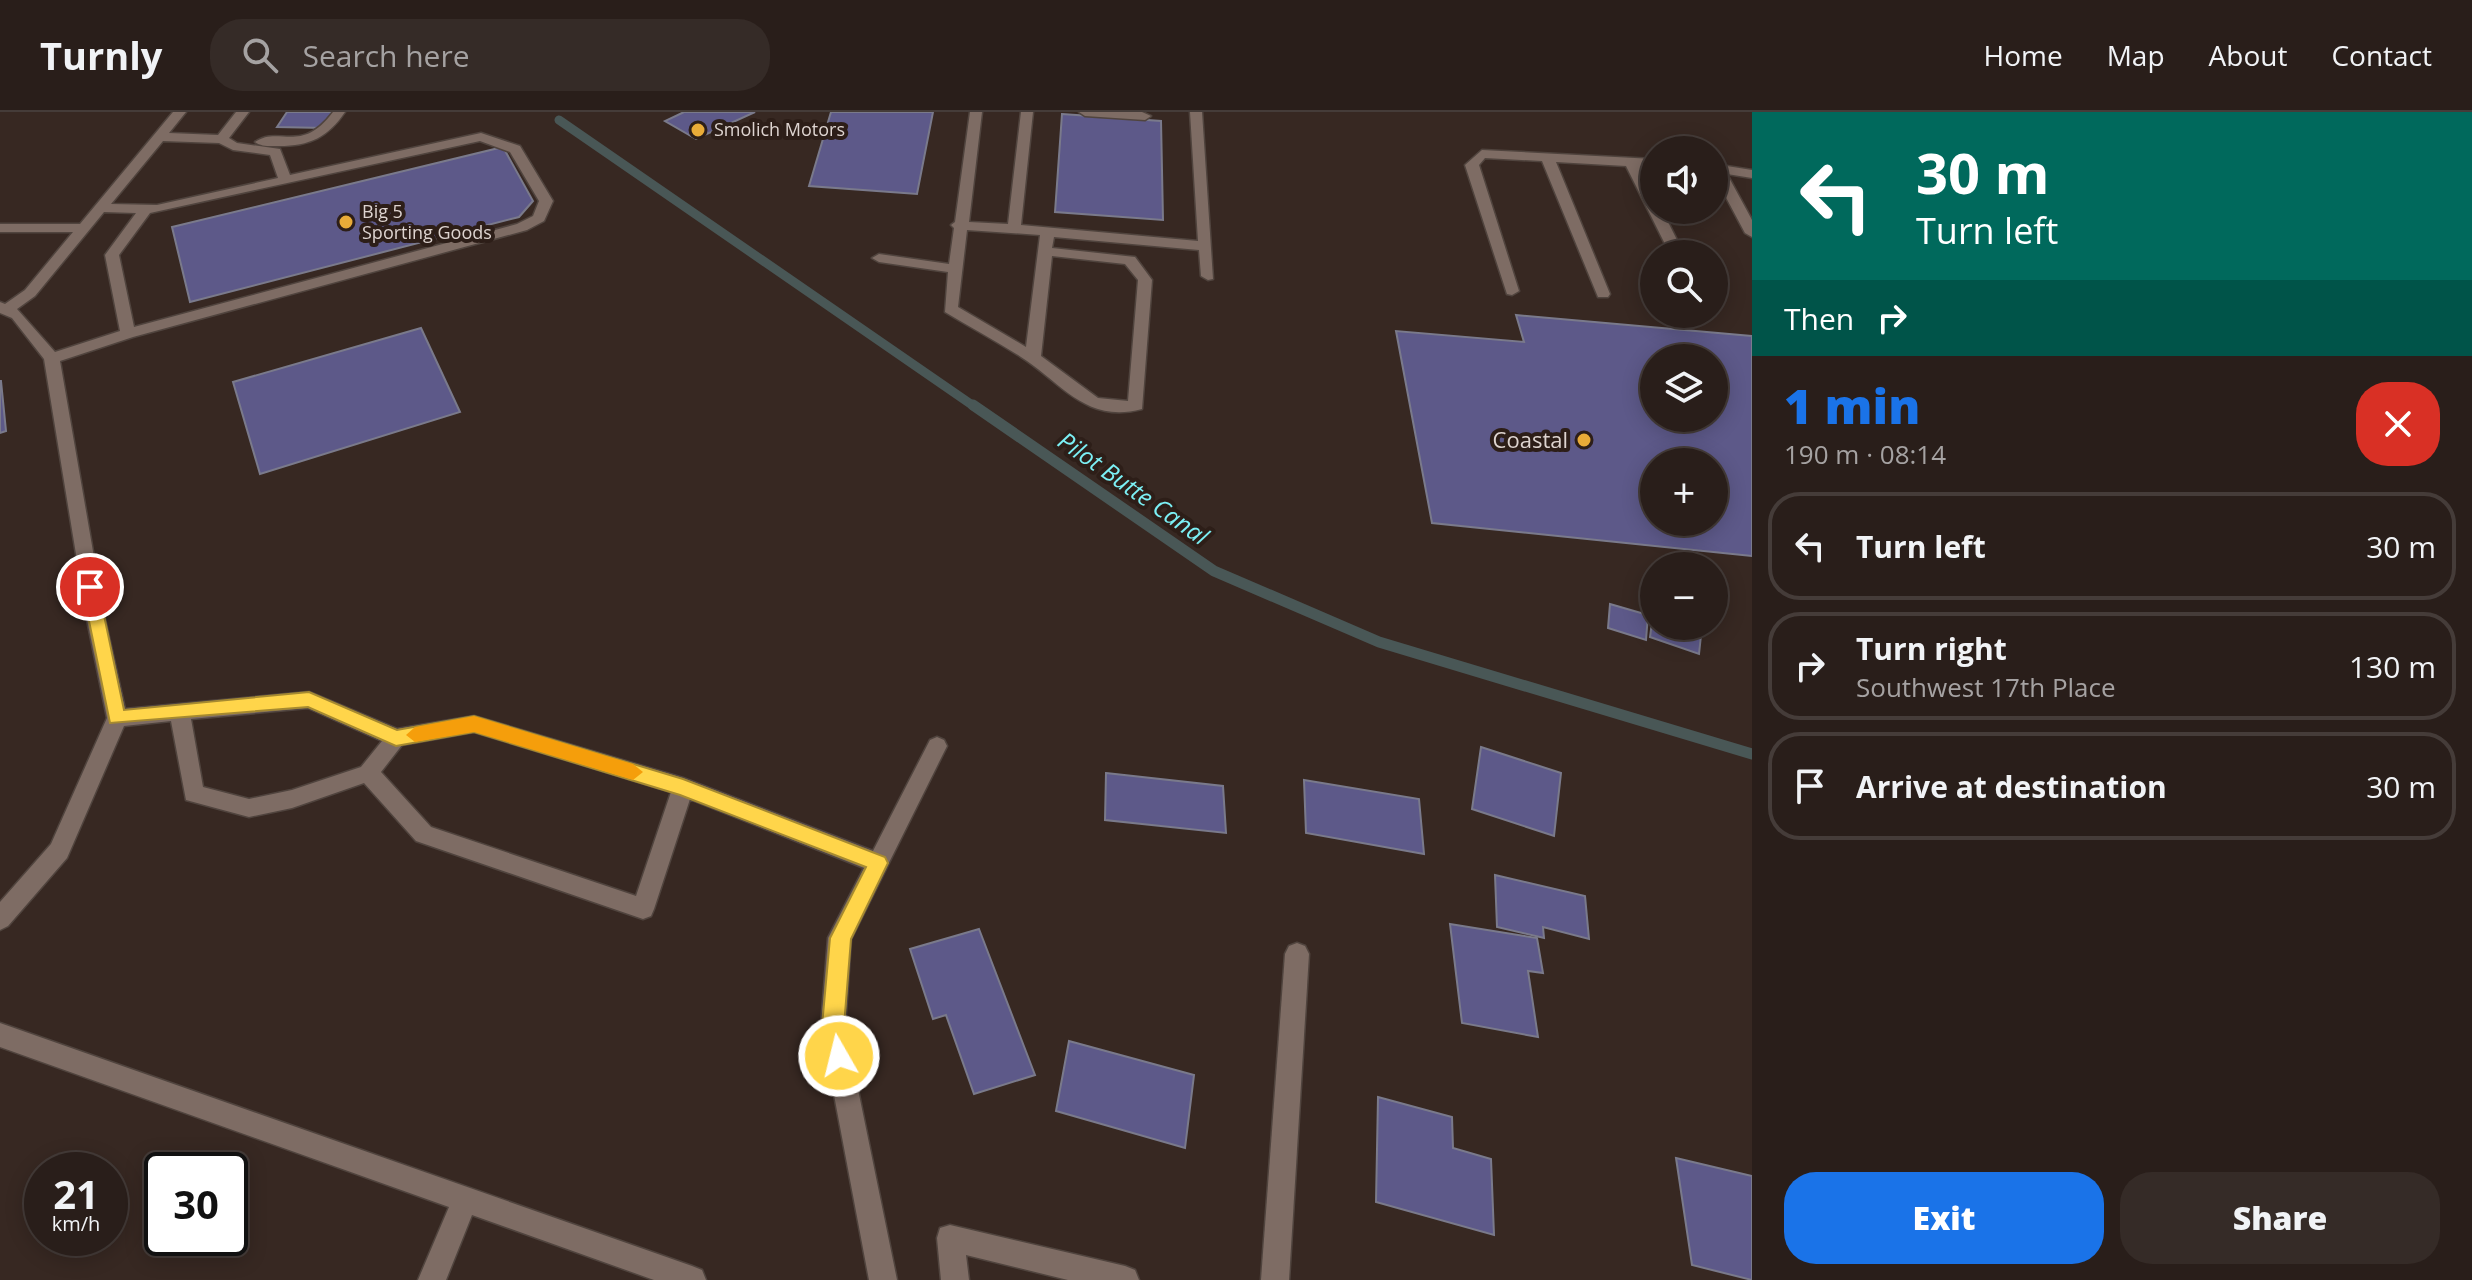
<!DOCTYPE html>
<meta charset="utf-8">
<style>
:root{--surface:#291e1a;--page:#352b27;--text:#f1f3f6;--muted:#a5a2a2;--line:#453c39;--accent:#1a73e8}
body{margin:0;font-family:"Open Sans",sans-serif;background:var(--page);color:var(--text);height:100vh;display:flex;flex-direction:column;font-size:30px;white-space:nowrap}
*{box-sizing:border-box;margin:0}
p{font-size:26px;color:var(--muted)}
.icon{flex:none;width:44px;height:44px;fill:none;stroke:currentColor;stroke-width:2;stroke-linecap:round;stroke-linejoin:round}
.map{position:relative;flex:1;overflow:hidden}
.side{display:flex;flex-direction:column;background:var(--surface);width:720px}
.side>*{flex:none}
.banner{background:#00695c;color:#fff;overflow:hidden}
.controls{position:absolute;left:1640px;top:24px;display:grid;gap:16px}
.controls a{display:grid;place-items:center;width:88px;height:88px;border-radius:50%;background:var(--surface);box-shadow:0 4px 20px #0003,0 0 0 2px var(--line);font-size:40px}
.speed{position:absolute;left:24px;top:1040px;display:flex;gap:16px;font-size:40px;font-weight:700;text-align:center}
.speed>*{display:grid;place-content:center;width:104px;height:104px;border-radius:50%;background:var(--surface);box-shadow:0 4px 20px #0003,0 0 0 2px var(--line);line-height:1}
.speed small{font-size:20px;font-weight:400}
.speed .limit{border:4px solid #111;border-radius:12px;background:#fff;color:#111}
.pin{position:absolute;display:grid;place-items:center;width:68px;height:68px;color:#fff;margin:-34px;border:4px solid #fff;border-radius:50%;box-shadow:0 2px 8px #0007}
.me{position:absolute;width:88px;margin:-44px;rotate:352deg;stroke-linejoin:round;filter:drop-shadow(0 0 6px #0008)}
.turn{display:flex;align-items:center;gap:28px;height:168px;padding:0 32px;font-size:36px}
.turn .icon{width:104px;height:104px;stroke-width:2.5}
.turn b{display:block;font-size:56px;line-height:68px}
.then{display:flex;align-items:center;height:76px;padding:0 32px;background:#0003;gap:16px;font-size:30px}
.round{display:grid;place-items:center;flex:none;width:84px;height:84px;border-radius:32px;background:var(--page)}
.summary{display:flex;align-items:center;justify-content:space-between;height:136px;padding:0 32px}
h1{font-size:48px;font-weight:800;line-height:60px;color:var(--accent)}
.button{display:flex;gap:16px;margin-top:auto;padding:16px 32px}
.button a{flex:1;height:92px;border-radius:32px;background:var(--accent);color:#fff;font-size:32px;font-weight:800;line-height:92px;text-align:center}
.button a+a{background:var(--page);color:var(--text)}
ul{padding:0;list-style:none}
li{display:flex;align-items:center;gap:24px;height:108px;margin:0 16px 12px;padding:0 16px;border:4px solid var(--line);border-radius:32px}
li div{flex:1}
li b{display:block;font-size:30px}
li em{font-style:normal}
header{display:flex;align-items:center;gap:48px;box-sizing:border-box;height:112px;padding:0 40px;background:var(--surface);border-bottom:2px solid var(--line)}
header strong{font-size:38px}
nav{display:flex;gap:44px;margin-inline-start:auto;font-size:28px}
.search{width:560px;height:72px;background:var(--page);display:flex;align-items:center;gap:20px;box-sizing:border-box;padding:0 28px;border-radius:32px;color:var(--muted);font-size:30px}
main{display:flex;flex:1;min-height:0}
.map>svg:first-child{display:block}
</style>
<header>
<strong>Turnly</strong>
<div class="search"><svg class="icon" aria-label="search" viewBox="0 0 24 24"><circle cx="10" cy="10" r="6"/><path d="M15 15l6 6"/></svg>Search here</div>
<nav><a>Home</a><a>Map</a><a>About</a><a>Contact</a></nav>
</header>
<main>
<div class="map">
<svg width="1752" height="1168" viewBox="0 0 1752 1168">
<rect width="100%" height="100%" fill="#372822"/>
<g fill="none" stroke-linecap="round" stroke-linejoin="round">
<polyline stroke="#495756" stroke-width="9" points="559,8 975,295"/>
<polyline stroke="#495756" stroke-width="11" points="973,293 1214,459 1379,530 1752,642"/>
</g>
<g fill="#5d5989" stroke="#7a7a8b" stroke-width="2" fill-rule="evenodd">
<polygon points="287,0 334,0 325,16 277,15"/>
<polygon points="684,0 755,0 696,27 665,9"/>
<polygon points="831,0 933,0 917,82 809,74"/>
<polygon points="1062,2 1161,9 1163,108 1055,100"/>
<polygon points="503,35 533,89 519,105 190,190 172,115"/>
<path d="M1516,203l236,21v220l-320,-33 -36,-192 128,11zM1654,246h60v60h-60zM1654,350h60v60h-60z"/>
<polygon points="421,216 460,300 260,362 233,270"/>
<polygon points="1,269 6,319 0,321 0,269"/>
<polygon points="1610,492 1648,503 1646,528 1608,516"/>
<polygon points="1654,495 1654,514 1702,514 1699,542 1650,525"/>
<polygon points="1481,635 1561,661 1554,724 1472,697"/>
<polygon points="1106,661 1223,674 1226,721 1105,708"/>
<polygon points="1304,668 1419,687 1424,742 1306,721"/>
<polygon points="1495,763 1585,784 1589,827 1543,815 1544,826 1497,815"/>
<polygon points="1450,812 1537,826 1543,861 1528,859 1538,925 1462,911"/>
<polygon points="979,817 1035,963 974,982 946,903 933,907 910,837"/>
<polygon points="1069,929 1194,963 1185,1036 1056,999"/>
<polygon points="1378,985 1452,1005 1453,1036 1491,1047 1494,1123 1376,1090"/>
<polygon points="1676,1046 1752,1064 1752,1168 1692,1153"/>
</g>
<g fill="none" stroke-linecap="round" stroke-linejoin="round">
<defs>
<g id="minor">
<path d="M173,0h13l-17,21 49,2 18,-23h13l-20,26 8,5 43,6 10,26 191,-42 39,13 33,55 -9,20 -17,9 -394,107 -73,24 44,254 21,94 184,-17 88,37 77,-13 209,62 190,73 57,-111 7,-3 7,3 3,6 -96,193 -6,87 52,254h-28l-48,-254 7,-88 36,-70 -174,-69 -36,110 -3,7 -8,3 -227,-78 -52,-58 -72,25 -43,9 -63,-17 -15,-79 -47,5 -57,132 -59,68 -8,4v-28l51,-58 56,-126 -21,-103 -42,-256 -32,-41 -12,-5v-11l5,2 20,-14 48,-58h-73v-8h80zM163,29l56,2 14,7 37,5 8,23 -121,27 -46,-1zM480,29l30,11 29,49 -6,15 -16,8 -383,103 -15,-72 31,-42zM104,100l32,1 -31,42 15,76 -65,21 -38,-43 18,-13zM308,596l74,33 -21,26 -69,23 -43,9 -46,-12 -12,-68zM474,620l197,60 -35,104 -205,-69 -50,-55 21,-27z"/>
<path d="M333,0h12c-17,25 -35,34 -66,34 -9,0 -17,1 -24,-4 24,-17 46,13 78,-30z"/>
<path d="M970,0h12l-13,110 39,2 13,-112h12l-12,113 177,16 -8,-129h12l11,167 -5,1 -7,-4 -2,-26 -145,-13 -2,11 83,9 17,23 -10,129c-56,15 -80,-26 -121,-52 -25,-16 -51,-30 -76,-45l3,-40 -69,-10 -7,-4 7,-4 70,10 5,-36 -3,-3 4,-3zM967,118l73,5 -14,112 -68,-40zM1052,144l73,8 13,16 -10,121 -30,-3 -57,-42z"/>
<polygon points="1079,0 1142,0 1151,4 1145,8 1085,4"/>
<polygon points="1482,38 1654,47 1654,55 1640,54 1654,82 1654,98 1662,98 1684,142 1670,142 1626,54 1556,50 1610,182 1608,185 1598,185 1542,49 1485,46 1479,53 1519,179 1512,183 1507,182 1465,53"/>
<polygon points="1714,52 1752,58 1752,66 1727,62 1752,108 1752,125 1745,121 1714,63"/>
<polygon points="1297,831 1305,834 1309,842 1289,1168 1261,1168 1285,842 1289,834"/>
<polygon points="0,911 692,1154 702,1158 706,1168 654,1168 472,1103 446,1168 418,1168 449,1095 0,935"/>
<polygon points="950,1113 1125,1154 1135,1158 1139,1168 1068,1168 966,1143 969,1168 941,1168 937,1126 940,1116"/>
</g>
</defs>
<use href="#minor" stroke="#50443e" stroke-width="3"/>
<use href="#minor" fill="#7e6c64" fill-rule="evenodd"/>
</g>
<polygon fill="#ffd54a" stroke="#a68a30" stroke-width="2" points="90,468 98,475 124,598 309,580 397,618 474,604 683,667 885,745 888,751 851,827 844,914 850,944 847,952 839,955 831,952 822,914 830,826 866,755 680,683 474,620 396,634 308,595 110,611 82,475"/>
<polygon fill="#f59e0b" points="474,604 633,652 643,660 633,668 474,620 415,630 406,623 415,615"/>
<g fill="#e9ab38" stroke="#2d1e18" stroke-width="3">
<circle cx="698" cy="18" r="8"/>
<circle cx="346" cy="110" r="8"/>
<circle cx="1584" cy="328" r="8"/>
</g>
<g text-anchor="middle" stroke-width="8" stroke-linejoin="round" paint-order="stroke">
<g font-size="18" fill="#ded4d0" stroke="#2d1e18" text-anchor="start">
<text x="714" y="24">Smolich Motors</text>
<text x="362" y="106">Big 5<tspan x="362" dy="21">Sporting Goods</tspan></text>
</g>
<g font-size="22" fill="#ded4d0" stroke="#2d1e18" text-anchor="end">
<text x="1568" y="336">Coastal</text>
</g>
<g font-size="24" font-style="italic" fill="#7cf0f5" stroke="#2d1e18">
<text transform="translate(1133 377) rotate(35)" y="8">Pilot Butte Canal</text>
</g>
</g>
</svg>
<div class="controls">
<a><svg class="icon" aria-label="sound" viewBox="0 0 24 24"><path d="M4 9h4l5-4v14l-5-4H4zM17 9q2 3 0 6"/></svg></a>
<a><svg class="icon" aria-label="search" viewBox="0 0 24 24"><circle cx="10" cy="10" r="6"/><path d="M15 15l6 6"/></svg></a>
<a><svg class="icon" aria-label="layers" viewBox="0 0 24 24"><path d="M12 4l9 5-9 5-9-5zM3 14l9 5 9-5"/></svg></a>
<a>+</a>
<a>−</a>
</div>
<div class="speed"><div>21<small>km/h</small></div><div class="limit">30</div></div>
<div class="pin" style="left:90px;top:475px;background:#d93025"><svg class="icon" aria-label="arrive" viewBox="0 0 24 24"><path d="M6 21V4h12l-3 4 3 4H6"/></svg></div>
<svg class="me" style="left:839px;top:944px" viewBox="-20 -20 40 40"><circle r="17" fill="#ffd54a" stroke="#fff" stroke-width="3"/><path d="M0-11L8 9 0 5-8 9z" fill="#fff"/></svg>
</div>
<section class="side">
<div class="banner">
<div class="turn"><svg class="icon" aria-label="left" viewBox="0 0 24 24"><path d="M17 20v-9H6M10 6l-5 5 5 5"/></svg><div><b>30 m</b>Turn left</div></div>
<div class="then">Then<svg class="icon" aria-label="right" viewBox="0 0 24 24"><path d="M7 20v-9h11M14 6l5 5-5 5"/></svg></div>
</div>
<div class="summary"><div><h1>1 min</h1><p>190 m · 08:14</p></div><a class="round" style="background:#d93025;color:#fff"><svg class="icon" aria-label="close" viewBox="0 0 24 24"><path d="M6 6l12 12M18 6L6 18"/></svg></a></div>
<ul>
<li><svg class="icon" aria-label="left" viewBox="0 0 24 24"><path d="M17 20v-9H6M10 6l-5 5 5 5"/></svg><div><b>Turn left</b></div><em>30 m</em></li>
<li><svg class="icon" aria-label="right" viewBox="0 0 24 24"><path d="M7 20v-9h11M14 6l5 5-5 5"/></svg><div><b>Turn right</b><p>Southwest 17th Place</p></div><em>130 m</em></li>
<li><svg class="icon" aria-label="arrive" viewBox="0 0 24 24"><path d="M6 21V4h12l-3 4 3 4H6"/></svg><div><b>Arrive at destination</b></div><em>30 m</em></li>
</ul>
<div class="button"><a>Exit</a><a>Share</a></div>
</section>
</main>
